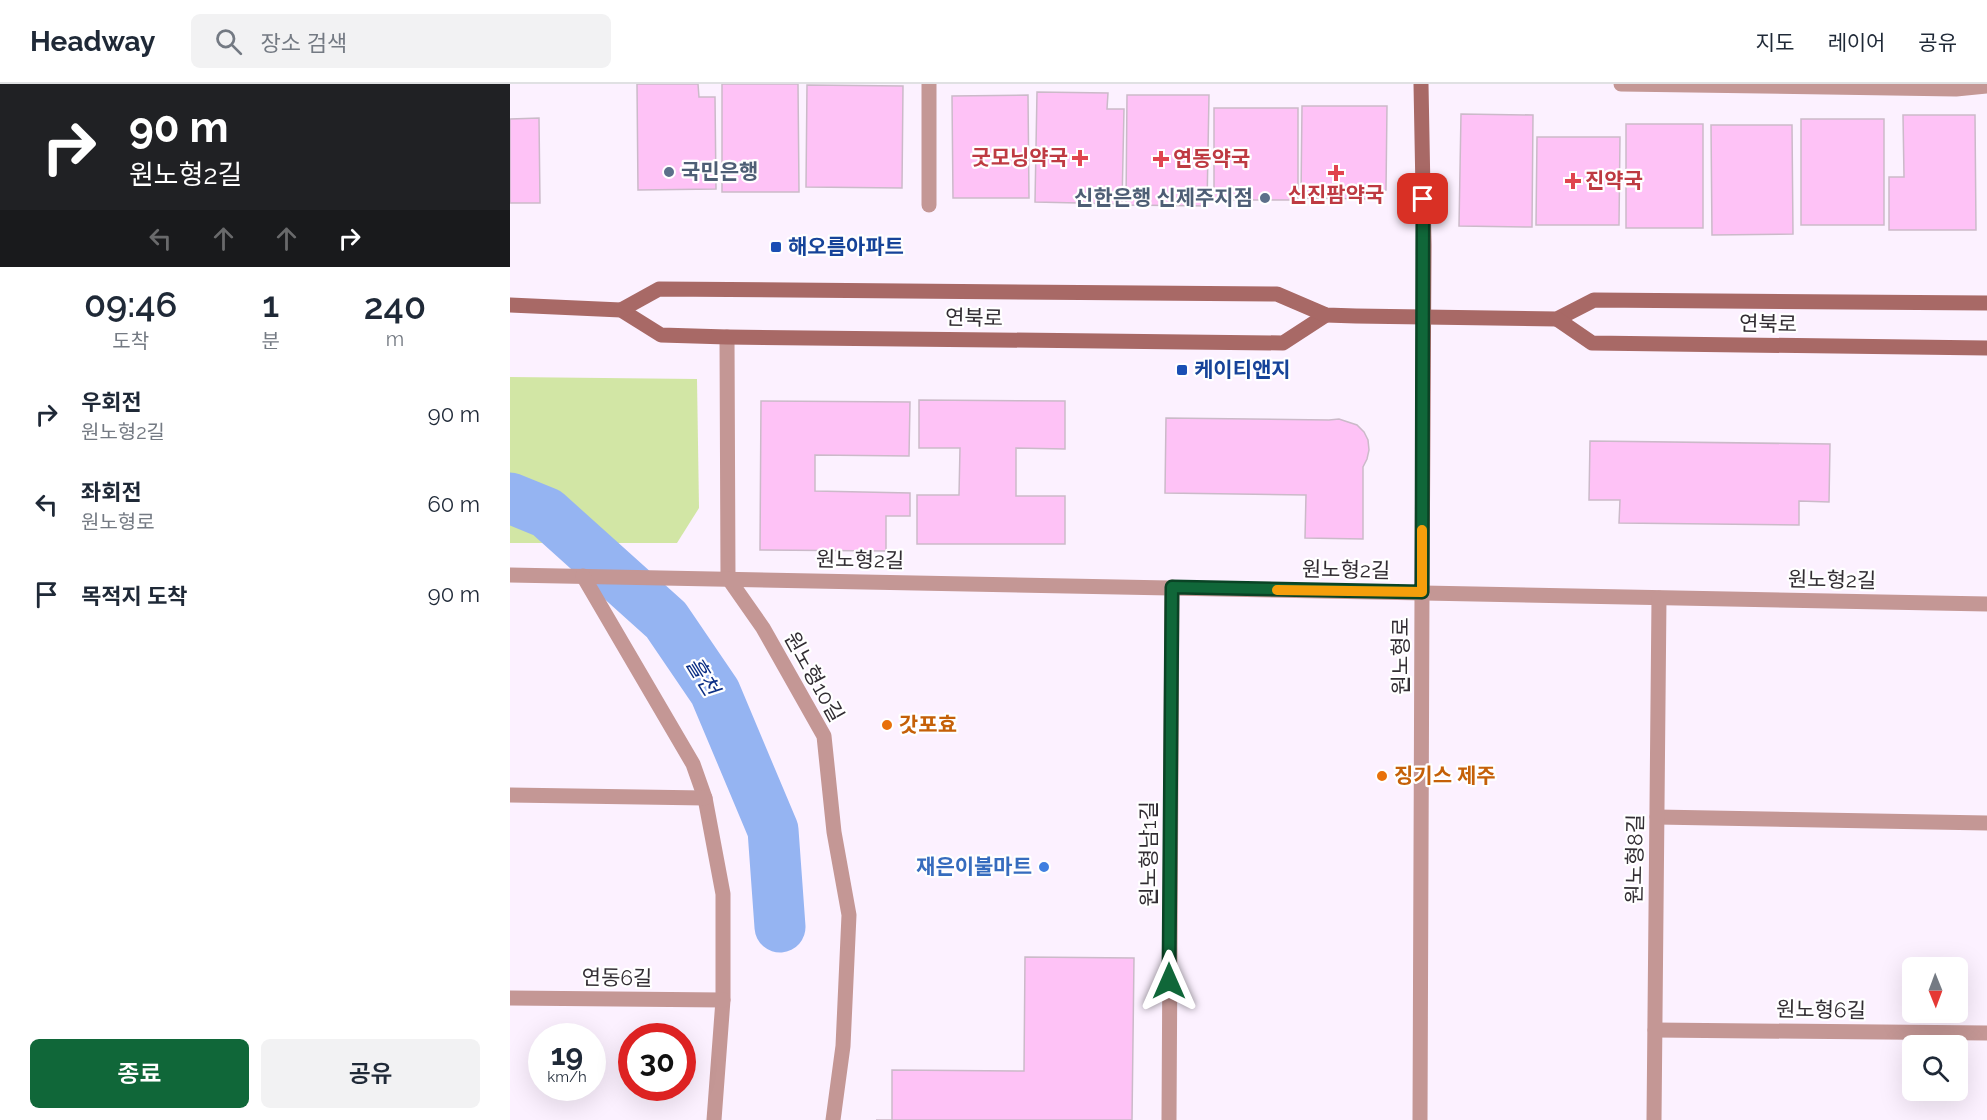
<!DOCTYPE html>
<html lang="ko">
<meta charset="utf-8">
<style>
:root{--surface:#fff;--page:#f2f2f3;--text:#1f2937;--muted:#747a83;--line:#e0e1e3;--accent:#106739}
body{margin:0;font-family:Raleway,"Noto Sans KR",sans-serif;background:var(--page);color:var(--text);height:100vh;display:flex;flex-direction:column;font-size:22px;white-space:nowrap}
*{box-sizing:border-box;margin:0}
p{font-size:20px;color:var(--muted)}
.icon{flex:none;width:33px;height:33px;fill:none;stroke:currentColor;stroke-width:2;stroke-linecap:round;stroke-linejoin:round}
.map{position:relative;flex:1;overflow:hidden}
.details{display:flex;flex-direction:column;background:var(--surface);width:510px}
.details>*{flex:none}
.banner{background:#202124;color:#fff;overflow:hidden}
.needle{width:39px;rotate:179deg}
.fabs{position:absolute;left:1392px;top:873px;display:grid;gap:12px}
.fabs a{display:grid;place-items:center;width:66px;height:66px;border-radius:9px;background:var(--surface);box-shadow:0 6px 24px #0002;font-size:30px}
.speed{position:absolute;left:18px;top:939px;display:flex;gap:12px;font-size:30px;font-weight:700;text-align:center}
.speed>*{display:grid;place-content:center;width:78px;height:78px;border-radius:50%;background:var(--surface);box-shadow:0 6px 24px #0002;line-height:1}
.speed small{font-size:15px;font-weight:400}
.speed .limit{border:9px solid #d22;background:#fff;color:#111}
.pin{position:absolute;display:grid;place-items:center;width:51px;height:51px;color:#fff;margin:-26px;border-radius:12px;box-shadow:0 3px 9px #0006}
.me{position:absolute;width:66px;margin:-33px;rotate:0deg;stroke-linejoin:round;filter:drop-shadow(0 0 4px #0008)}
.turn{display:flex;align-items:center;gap:21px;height:126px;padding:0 30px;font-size:27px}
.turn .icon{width:78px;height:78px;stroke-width:2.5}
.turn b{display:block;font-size:42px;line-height:51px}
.lanes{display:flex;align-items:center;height:57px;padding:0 30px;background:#0003;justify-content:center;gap:30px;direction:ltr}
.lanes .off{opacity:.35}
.eta{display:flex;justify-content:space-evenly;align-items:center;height:102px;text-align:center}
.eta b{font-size:36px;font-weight:600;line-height:42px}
.button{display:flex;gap:12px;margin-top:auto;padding:12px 30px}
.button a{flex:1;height:69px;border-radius:9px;background:var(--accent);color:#fff;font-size:24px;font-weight:600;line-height:69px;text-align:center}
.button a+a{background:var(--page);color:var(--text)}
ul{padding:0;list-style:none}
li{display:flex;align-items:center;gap:18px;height:90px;padding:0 30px}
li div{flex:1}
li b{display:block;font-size:22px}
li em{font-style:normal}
header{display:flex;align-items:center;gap:36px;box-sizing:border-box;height:84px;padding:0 30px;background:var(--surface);border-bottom:2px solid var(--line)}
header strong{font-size:28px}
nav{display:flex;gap:33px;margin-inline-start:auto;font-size:21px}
.search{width:420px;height:54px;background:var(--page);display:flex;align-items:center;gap:15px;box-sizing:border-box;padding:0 21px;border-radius:9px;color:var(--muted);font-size:22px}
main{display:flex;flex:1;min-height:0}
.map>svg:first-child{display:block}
</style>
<header>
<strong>Headway</strong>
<div class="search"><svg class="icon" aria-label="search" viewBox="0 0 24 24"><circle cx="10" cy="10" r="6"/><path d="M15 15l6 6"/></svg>장소 검색</div>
<nav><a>지도</a><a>레이어</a><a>공유</a></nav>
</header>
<main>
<section class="details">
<div class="banner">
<div class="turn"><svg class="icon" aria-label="right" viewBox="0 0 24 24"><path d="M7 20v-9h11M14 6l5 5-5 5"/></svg><div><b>90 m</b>원노형2길</div></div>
<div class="lanes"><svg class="icon off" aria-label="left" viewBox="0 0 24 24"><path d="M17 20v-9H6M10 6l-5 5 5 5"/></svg><svg class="icon off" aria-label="ahead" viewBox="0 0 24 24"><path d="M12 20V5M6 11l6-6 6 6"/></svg><svg class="icon off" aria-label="ahead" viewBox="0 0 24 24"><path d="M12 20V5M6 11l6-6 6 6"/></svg><svg class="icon" aria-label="right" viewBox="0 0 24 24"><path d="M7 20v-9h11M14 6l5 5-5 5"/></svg></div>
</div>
<div class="eta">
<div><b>09:46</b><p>도착</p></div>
<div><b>1</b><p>분</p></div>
<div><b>240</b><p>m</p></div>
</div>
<ul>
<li><svg class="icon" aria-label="right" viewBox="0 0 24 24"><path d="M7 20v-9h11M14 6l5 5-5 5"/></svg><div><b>우회전</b><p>원노형2길</p></div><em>90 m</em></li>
<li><svg class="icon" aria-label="left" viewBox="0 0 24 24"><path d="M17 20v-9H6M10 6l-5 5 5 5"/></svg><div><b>좌회전</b><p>원노형로</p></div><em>60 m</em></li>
<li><svg class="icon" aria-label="arrive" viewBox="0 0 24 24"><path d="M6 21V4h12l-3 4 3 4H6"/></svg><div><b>목적지 도착</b></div><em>90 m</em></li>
</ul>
<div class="button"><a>종료</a><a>공유</a></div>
</section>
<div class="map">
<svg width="1477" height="1036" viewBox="0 0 1477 1036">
<rect width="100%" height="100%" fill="#fcf1ff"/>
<polygon fill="#d2e6a5" points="0,293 187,295 189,424 167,459 0,459"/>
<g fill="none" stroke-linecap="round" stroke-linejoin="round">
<polyline stroke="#95b4f2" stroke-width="51" points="0,414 37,429 156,536 205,608 263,746 270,843"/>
</g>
<g fill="#fec2f6" stroke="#cbbac9" stroke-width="1.5">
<polygon points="127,0 188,0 189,13 205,13 206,105 128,106"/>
<polygon points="212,0 288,0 289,108 212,108"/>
<polygon points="297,1 393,2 392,104 296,103"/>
<polygon points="527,8 598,9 597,25 614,25 612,120 525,118"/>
<polygon points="518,11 519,114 443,114 442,12"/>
<polygon points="617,11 699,11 697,122 616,121"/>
<polygon points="792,22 877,22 876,106 862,115 791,114"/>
<rect x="704" y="24" width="84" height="92"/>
<polygon points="951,30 1023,31 1022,143 949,142"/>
<polygon points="1393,31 1465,31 1466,146 1379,146 1379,93 1394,93"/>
<polygon points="29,34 30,119 0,119 0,35"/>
<rect x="1291" y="35" width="83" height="106"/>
<rect x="1116" y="40" width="77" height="104"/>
<polygon points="1201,41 1282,41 1283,150 1202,151"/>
<polygon points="1027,53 1110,53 1109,141 1026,141"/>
<polygon points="409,316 555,317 555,365 506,364 506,412 555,412 555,460 407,460 407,411 449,411 450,364 409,364"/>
<polygon points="251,317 400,318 399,372 305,371 305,407 400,409 400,432 376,432 376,467 250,466"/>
<polygon points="656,334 819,336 829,335 847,341 854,348 858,356 859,366 857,375 853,383 853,455 795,454 796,411 655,409"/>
<polygon points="1080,357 1320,360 1319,418 1289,417 1289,441 1109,439 1110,416 1079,416"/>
<polygon points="515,873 624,874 622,1036 366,1036 382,1036 382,986 514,987"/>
</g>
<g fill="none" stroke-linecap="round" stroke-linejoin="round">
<g stroke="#c49795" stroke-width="15">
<polyline points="419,0 419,121"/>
<polyline points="1111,0 1446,5 1477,2"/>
<polyline points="217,253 218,494 253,544 314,652 324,748 339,831 333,962 323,1036"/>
<polyline points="0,491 1477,520"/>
<polyline points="73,492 183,680 195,714 213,810 213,916 204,1036"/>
<polyline points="0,711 195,714"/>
<polyline points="1147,733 1477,739"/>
<polyline points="0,914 213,916"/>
<polyline points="1145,946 1477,949"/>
<polyline points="659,1036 662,503"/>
<polyline points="910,1036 912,508"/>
<polyline points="1144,1036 1149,514"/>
</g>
<g stroke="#a86966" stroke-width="15">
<polyline points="911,0 914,161 912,508"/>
<polyline points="0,221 111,226 151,251 217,253 773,259 816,231"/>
<polyline points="111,226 149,205 767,210 816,231 846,232 1047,235 1084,216 1477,219"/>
<polyline points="1047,235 1082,259 1477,264"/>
</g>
</g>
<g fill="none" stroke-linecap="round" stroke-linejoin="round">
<defs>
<polyline id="route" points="659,897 662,503 912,508 913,115"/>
</defs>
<use href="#route" stroke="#0a4325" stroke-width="15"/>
<use href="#route" stroke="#106739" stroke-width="10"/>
<polyline stroke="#f59e0b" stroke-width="10" points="767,506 912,508 912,446"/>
</g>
<g fill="#e0444e" stroke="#fff" stroke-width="2">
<path d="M567 65h6v6h6v6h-6v6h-6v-6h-6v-6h6z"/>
<path d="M648 66h6v6h6v6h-6v6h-6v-6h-6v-6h6z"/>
<path d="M823 80h6v6h6v6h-6v6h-6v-6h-6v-6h6z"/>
<path d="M1060 88h6v6h6v6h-6v6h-6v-6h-6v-6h6z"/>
</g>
<g fill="#5c6f8a" stroke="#fff" stroke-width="2">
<circle cx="159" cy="88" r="6"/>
<circle cx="755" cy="114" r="6"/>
</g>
<g fill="#1a4fb4" stroke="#fff" stroke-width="2">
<rect x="260" y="157" width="12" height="12" rx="3"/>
<rect x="666" y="280" width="12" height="12" rx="3"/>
</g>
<g fill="#e8710a" stroke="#fff" stroke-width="2">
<circle cx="377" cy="641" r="6"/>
<circle cx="872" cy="692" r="6"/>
</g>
<circle fill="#3f7fe0" stroke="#fff" stroke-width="2" cx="534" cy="783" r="6"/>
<g text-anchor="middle" stroke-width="4.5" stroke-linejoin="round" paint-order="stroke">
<g font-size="21" font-weight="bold" fill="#be3a42" stroke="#fff" text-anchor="start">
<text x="558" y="81" text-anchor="end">굿모닝약국</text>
<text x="663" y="82">연동약국</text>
<text x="1075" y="104">진약국</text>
<text x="826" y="118" text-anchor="middle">신진팜약국</text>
</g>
<g font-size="21" font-weight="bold" fill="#4e5e75" stroke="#fff" text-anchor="start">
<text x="171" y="95">국민은행</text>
<text x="743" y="121" text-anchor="end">신한은행 신제주지점</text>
</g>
<g font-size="21" font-weight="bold" fill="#164399" stroke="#fff" text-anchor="start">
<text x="278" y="170">해오름아파트</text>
<text x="684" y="293">케이티앤지</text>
</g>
<g font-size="21" fill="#322d33" stroke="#fff">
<text transform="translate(464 234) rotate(1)" y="7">연북로</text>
<text transform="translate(1258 240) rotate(1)" y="7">연북로</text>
<text transform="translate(350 476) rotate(1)" y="7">원노형2길</text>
<text transform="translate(836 486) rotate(1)" y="7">원노형2길</text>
<text transform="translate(1322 496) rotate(1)" y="7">원노형2길</text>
<text transform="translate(891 572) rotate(-90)" y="7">원노형로</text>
<text transform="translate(304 593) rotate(61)" y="7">원노형10길</text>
<text transform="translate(639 770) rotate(-90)" y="7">원노형남1길</text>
<text transform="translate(1125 775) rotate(-89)" y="7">원노형8길</text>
<text transform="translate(107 894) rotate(1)" y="7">연동6길</text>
<text transform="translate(1311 926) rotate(1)" y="7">원노형6길</text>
</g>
<g font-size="21" font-weight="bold" fill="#c56008" stroke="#fff" text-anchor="start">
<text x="389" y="648">갓포효</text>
<text x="884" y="699">징기스 제주</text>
</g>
<g font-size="21" font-weight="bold" fill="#366cbe" stroke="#fff" text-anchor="end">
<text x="522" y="790">재은이불마트</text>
</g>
<g font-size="22" font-style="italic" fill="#0c2f85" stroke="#fff">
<text transform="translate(193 592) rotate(58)" y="8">흘천</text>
</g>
</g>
</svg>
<div class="fabs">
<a><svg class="needle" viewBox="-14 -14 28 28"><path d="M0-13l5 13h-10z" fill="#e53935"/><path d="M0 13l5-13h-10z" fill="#747a83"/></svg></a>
<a><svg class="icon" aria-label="search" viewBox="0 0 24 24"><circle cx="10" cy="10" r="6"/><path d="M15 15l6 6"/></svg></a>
</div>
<div class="speed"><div>19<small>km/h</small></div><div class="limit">30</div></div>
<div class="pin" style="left:913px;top:115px;background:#d93025"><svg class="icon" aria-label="arrive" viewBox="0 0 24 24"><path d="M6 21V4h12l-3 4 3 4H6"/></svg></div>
<svg class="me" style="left:659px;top:897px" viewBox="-20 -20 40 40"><path d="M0-17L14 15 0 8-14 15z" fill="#106739" stroke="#fff" stroke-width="4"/></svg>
</div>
</main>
